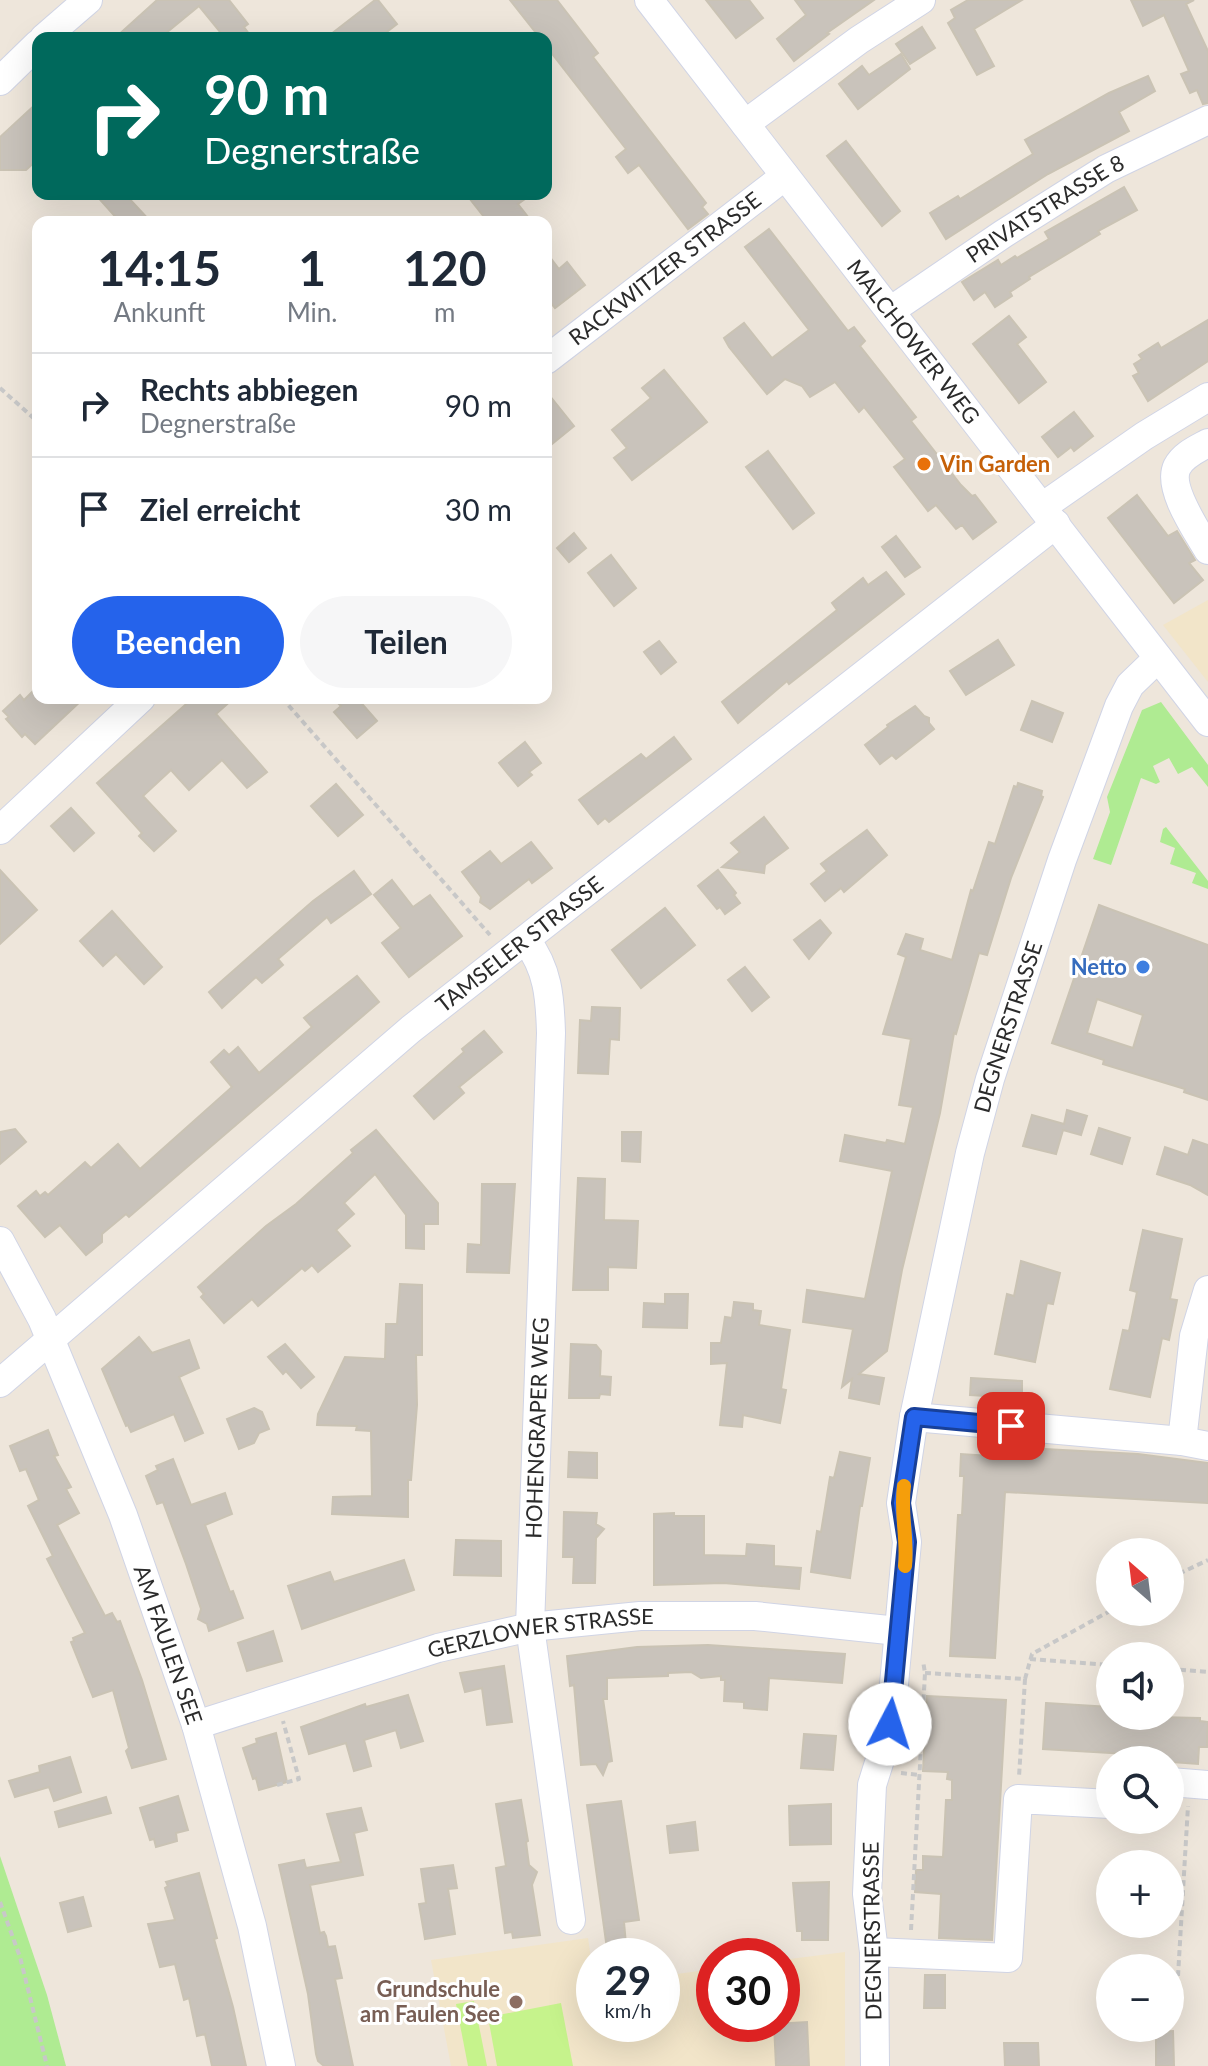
<!DOCTYPE html>
<html lang="de">
<meta charset="utf-8">
<style>
:root{--surface:#fff;--page:#f6f6f7;--text:#1f2937;--muted:#747a83;--line:#e0e1e3;--accent:#2563eb}
body{margin:0;font-family:Lato,sans-serif;background:var(--page);color:var(--text);height:100vh;display:flex;flex-direction:column;font-size:30px;white-space:nowrap}
*{box-sizing:border-box;margin:0}
p{font-size:26px;color:var(--muted)}
.icon{flex:none;width:44px;height:44px;fill:none;stroke:currentColor;stroke-width:2;stroke-linecap:round;stroke-linejoin:round}
.map{position:relative;flex:1;overflow:hidden}
.sheet{position:absolute;left:32px;top:216px;width:520px;height:488px;display:flex;flex-direction:column;background:var(--surface);border-radius:16px;box-shadow:0 8px 32px #0002}
.sheet>*{flex:none}
.top-card{position:absolute;left:32px;top:32px;width:520px;height:168px;border-radius:16px;box-shadow:0 8px 32px #0002;background:#00695c;color:#fff;overflow:hidden}
.needle{width:52px;rotate:332deg}
.buttons{position:absolute;left:1096px;top:1538px;display:grid;gap:16px}
.buttons a{display:grid;place-items:center;width:88px;height:88px;border-radius:50%;background:var(--surface);box-shadow:0 8px 32px #0002;font-size:40px}
.speed{position:absolute;left:576px;top:1938px;display:flex;gap:16px;font-size:40px;font-weight:700;text-align:center}
.speed>*{display:grid;place-content:center;width:104px;height:104px;border-radius:50%;background:var(--surface);box-shadow:0 8px 32px #0002;line-height:1}
.speed small{font-size:20px;font-weight:400}
.speed .limit{border:12px solid #d22;background:#fff;color:#111}
.pin{position:absolute;display:grid;place-items:center;width:68px;height:68px;color:#fff;margin:-34px;border-radius:16px;box-shadow:0 4px 12px #0006}
.me{position:absolute;width:88px;margin:-44px;rotate:5deg;stroke-linejoin:round;filter:drop-shadow(0 0 6px #0008)}
.turn{display:flex;align-items:center;gap:28px;height:168px;padding:0 40px;font-size:36px}
.turn .icon{width:104px;height:104px;stroke-width:2.5}
.turn b{display:block;font-size:56px;line-height:68px}
.eta{display:flex;justify-content:space-evenly;align-items:center;height:136px;text-align:center}
.eta b{font-size:48px;font-weight:700;line-height:56px}
.button{display:flex;gap:16px;margin-top:auto;padding:16px 40px}
.button a{flex:1;height:92px;border-radius:48px;background:var(--accent);color:#fff;font-size:32px;font-weight:700;line-height:92px;text-align:center}
.button a+a{background:var(--page);color:var(--text)}
ul{padding:0;list-style:none}
li{display:flex;align-items:center;gap:24px;height:104px;padding:0 40px;border-top:2px solid var(--line)}
li div{flex:1}
li b{display:block;font-size:30px}
li em{font-style:normal}
.map>svg:first-child{display:block}
</style>
<div class="map">
<svg width="1208" height="2066" viewBox="0 0 1208 2066">
<rect width="100%" height="100%" fill="#eee6db"/>
<g fill="#f2e5c9">
<polygon points="1208,600 1208,682 1163,625"/>
<polygon points="588,1938 594,1979 594,2024 662,2024 662,1976 714,1969 714,2024 782,2024 782,1960 845,1952 845,2066 451,2066 431,1960"/>
</g>
<g fill="#afeb92">
<polygon points="1161,702 1208,765 1208,787 1192,767 1178,774 1169,758 1153,766 1160,782 1156,784 1141,778 1111,865 1093,859 1110,812 1107,797 1142,710"/>
<polygon points="1166,827 1208,881 1208,889 1192,883 1196,873 1170,864 1175,848 1160,842 1163,829"/>
<polygon points="0,1856 47,1995 66,2066 0,2066"/>
</g>
<g fill="#c6f38c">
<polygon points="474,2001 487,2066 468,2066 456,2004"/>
<polygon points="561,2003 573,2066 497,2066 488,2017"/>
</g>
<g fill="#c9c3bb" stroke="#cac3b4" stroke-width="2" fill-rule="evenodd">
<polygon points="157,0 229,0 248,24 244,27 252,38 225,38 199,6 160,38 115,38"/>
<polygon points="375,0 378,0 397,24 379,38 326,38"/>
<polygon points="510,0 557,0 598,53 593,57 706,203 702,207 708,214 688,229 639,165 628,173 616,157 626,149 546,46 546,38 540,38"/>
<polygon points="706,0 749,0 763,18 736,38"/>
<polygon points="795,0 874,0 827,33 829,34 794,61 777,39 806,15"/>
<polygon points="968,0 1022,0 974,29 994,66 977,75 948,23 955,18 951,10"/>
<polygon points="1131,0 1194,0 1186,4 1208,51 1208,103 1203,104 1197,90 1190,93 1181,74 1189,71 1164,15 1143,26"/>
<polygon points="922,27 935,48 910,64 896,44"/>
<polygon points="901,54 910,69 858,109 839,84 862,66 869,75"/>
<polygon points="1148,76 1155,91 1119,112 1129,131 1048,174 946,239 930,213 958,196 960,199 1033,154 1025,140 1109,93"/>
<polygon points="38,102 38,159 26,170 0,170 0,137"/>
<polygon points="846,141 900,211 882,226 827,156"/>
<polygon points="1124,187 1137,210 1098,231 1100,234 1029,277 1030,279 1010,292 1012,296 995,307 985,292 974,300 962,282 998,260 1001,265 1015,256 1017,258 1049,239 1045,232"/>
<polygon points="95,194 125,194 151,222 120,222"/>
<polygon points="466,194 532,194 518,204 532,222 488,222"/>
<polygon points="769,229 848,331 854,327 865,341 860,346 916,417 911,421 961,485 972,496 975,495 996,522 973,539 962,525 956,529 936,505 928,511 894,467 905,459 864,407 859,412 835,382 810,397 802,386 785,379 767,394 729,347 724,338 744,323 772,358 809,330 745,247"/>
<polygon points="546,252 559,269 567,262 585,285 555,308 546,297"/>
<polygon points="1009,316 1026,337 1017,344 1046,382 1019,403 973,344"/>
<polygon points="1208,320 1208,361 1148,401 1133,376 1139,373 1134,364 1142,359 1139,355 1158,343 1161,348"/>
<polygon points="664,370 707,422 632,480 614,458 627,448 612,430 651,398 642,388"/>
<polygon points="546,391 574,426 546,449"/>
<polygon points="1074,412 1093,436 1074,451 1071,447 1058,457 1042,437"/>
<polygon points="768,451 814,513 793,529 746,467"/>
<polygon points="1137,495 1168,536 1177,531 1195,560 1189,563 1203,580 1174,603 1108,518"/>
<polygon points="574,533 586,548 569,562 557,548"/>
<polygon points="896,536 920,567 905,577 882,547"/>
<polygon points="611,555 636,588 614,606 588,573"/>
<polygon points="886,572 904,594 789,684 787,681 738,723 722,702 837,610 832,603 863,578 868,585"/>
<polygon points="998,640 1014,665 966,695 950,671"/>
<polygon points="659,641 676,662 661,674 644,652"/>
<polygon points="34,690 38,698 84,698 35,744 25,734 22,737 6,719 9,717 3,711 20,695 24,700"/>
<polygon points="193,698 234,698 216,714 267,772 247,788 222,760 189,790 171,770 143,796 176,831 154,851 139,836 142,833 97,783"/>
<polygon points="333,698 357,698 377,721 357,738 334,712 341,706"/>
<polygon points="1032,701 1063,713 1052,742 1021,730"/>
<polygon points="915,706 924,716 929,718 929,723 934,729 896,759 892,755 880,764 865,745 888,727 887,725"/>
<polygon points="674,737 691,759 609,822 605,818 598,824 579,800 641,754 646,759"/>
<polygon points="525,742 541,763 529,772 532,775 518,786 499,763"/>
<polygon points="1018,783 1042,791 1041,796 1043,797 1011,878 987,955 979,953 956,1034 954,1033 940,1113 902,1270 887,1351 859,1374 884,1378 879,1404 849,1398 852,1379 842,1387 853,1329 803,1322 807,1290 865,1299 892,1171 840,1161 845,1135 886,1143 887,1140 905,1144 913,1107 899,1105 911,1039 883,1034 906,957 898,954 906,934 923,939 920,950 952,960 971,890 973,891 989,842 995,844 1014,786 1017,787"/>
<polygon points="336,784 363,815 338,836 311,806"/>
<polygon points="71,808 94,833 74,851 51,826"/>
<polygon points="764,817 788,848 765,865 764,873 722,867 740,852 731,843"/>
<polygon points="867,830 887,855 844,892 841,888 825,901 811,884 827,871 821,864"/>
<polygon points="531,842 552,868 532,883 529,879 490,909 480,902 481,897 462,872 490,851 501,864"/>
<polygon points="0,870 37,910 0,944"/>
<polygon points="718,870 736,893 734,895 740,903 725,914 720,907 717,909 698,886"/>
<polygon points="354,871 371,894 331,923 327,917 278,959 283,965 262,983 256,977 222,1008 209,992 313,901"/>
<polygon points="392,880 413,907 430,895 462,936 409,977 382,943 401,928 374,895"/>
<path d="M1099,905l109,40v155l-24,-8 1,-3 -82,-25 1,-4 -52,-17zM1097,999l46,16 -10,33 -46,-15z"/>
<polygon points="665,908 695,945 641,988 612,950"/>
<polygon points="112,911 162,967 144,984 116,954 103,966 80,941"/>
<polygon points="820,920 831,933 809,959 794,940"/>
<polygon points="745,967 769,997 752,1011 728,980"/>
<polygon points="357,976 379,1002 129,1217 126,1214 102,1234 102,1242 86,1255 60,1225 45,1237 18,1206 36,1191 40,1196 45,1192 48,1195 85,1162 91,1168 118,1144 140,1169 232,1087 211,1062 224,1050 229,1055 238,1047 259,1073 312,1027 304,1018"/>
<polygon points="592,1007 620,1008 619,1040 610,1039 608,1074 578,1073 580,1020 591,1021"/>
<polygon points="484,1031 502,1052 459,1087 464,1093 434,1119 414,1096 464,1052 462,1049"/>
<polygon points="1067,1110 1087,1116 1081,1135 1063,1130 1056,1154 1023,1146 1032,1115 1064,1124"/>
<polygon points="1099,1128 1130,1138 1122,1164 1091,1154"/>
<polygon points="15,1129 26,1142 0,1164 0,1132"/>
<polygon points="376,1130 438,1203 438,1224 424,1224 424,1249 406,1248 406,1215 375,1174 344,1203 354,1214 336,1230 350,1246 318,1272 312,1265 305,1271 302,1268 258,1306 252,1299 224,1323 201,1297 204,1294 198,1287 266,1226 296,1204 353,1153 351,1150"/>
<polygon points="622,1132 641,1132 640,1162 622,1161"/>
<polygon points="1193,1140 1208,1145 1208,1195 1190,1185 1157,1174 1165,1147 1188,1155"/>
<polygon points="578,1178 605,1179 604,1220 638,1221 636,1268 608,1267 608,1290 573,1290"/>
<polygon points="482,1184 515,1184 509,1273 467,1272 468,1244 481,1245"/>
<polygon points="1143,1230 1182,1239 1170,1299 1177,1300 1169,1340 1162,1338 1150,1397 1110,1389 1123,1330 1129,1331 1133,1312 1137,1292 1130,1290"/>
<polygon points="1021,1261 1060,1273 1053,1304 1047,1303 1035,1362 995,1354 1007,1294 1014,1296"/>
<polygon points="400,1284 422,1285 422,1355 416,1355 417,1405 411,1480 408,1480 408,1517 332,1514 333,1497 372,1496 371,1431 356,1430 357,1426 317,1425 318,1414 345,1357 385,1359 386,1324 397,1324"/>
<polygon points="665,1294 688,1294 687,1328 643,1327 644,1303 665,1304"/>
<polygon points="734,1302 753,1304 753,1310 761,1311 759,1325 790,1330 781,1389 786,1390 780,1423 743,1415 742,1427 720,1425 727,1363 711,1364 711,1343 721,1343 725,1317 732,1318"/>
<polygon points="139,1337 152,1353 189,1340 199,1368 179,1377 203,1433 185,1441 174,1414 131,1432 128,1425 126,1426 102,1369"/>
<polygon points="285,1344 314,1377 301,1388 286,1371 283,1374 268,1357"/>
<polygon points="571,1344 596,1345 601,1351 600,1376 611,1377 610,1395 600,1394 599,1398 569,1398"/>
<polygon points="971,1378 1022,1381 1022,1398 970,1395"/>
<polygon points="254,1408 262,1412 269,1429 259,1433 254,1443 239,1449 227,1419"/>
<polygon points="48,1430 58,1455 54,1456 71,1487 66,1489 79,1513 57,1525 105,1616 112,1613 117,1622 120,1621 142,1680 166,1759 132,1768 126,1751 129,1748 113,1690 93,1697 71,1642 74,1641 73,1638 85,1633 47,1559 53,1556 28,1506 39,1500 26,1469 20,1471 10,1446"/>
<polygon points="1007,1447 1138,1454 1208,1463 1208,1503 1005,1492 995,1658 950,1656 958,1515 962,1515 964,1476 960,1476 961,1454 1007,1457"/>
<polygon points="569,1452 597,1453 597,1478 568,1477"/>
<polygon points="840,1452 870,1458 862,1506 860,1506 850,1578 811,1572 817,1531 821,1532 830,1477 834,1478"/>
<polygon points="173,1459 191,1505 225,1493 232,1514 205,1525 230,1592 233,1591 243,1618 209,1631 207,1624 198,1619 201,1609 186,1564 163,1502 157,1504 146,1476 158,1470 156,1466"/>
<polygon points="564,1512 597,1513 596,1524 604,1529 596,1538 595,1583 573,1583 574,1557 563,1557"/>
<polygon points="674,1513 674,1516 704,1516 704,1555 746,1556 747,1544 774,1546 774,1566 801,1568 799,1589 723,1583 654,1585 654,1514"/>
<polygon points="456,1540 501,1541 501,1576 454,1575"/>
<polygon points="404,1560 414,1590 302,1629 288,1586 330,1572 334,1582"/>
<polygon points="273,1631 282,1661 247,1671 238,1643"/>
<polygon points="708,1645 845,1654 842,1683 769,1678 767,1710 744,1708 744,1702 724,1701 725,1680 721,1680 721,1676 701,1678 691,1672 668,1673 668,1676 607,1678 607,1699 603,1699 612,1761 608,1762 603,1775 596,1764 581,1765 574,1685 570,1686 567,1656 637,1647"/>
<polygon points="504,1666 512,1722 487,1725 482,1688 465,1692 460,1673"/>
<polygon points="408,1695 423,1741 401,1748 396,1730 364,1740 371,1766 354,1771 346,1743 309,1754 301,1727 365,1704 366,1707"/>
<polygon points="927,1696 1006,1700 992,1940 939,1938 941,1894 915,1892 916,1870 923,1870 923,1856 943,1857 946,1800 952,1800 952,1780 947,1779 948,1772 923,1771"/>
<polygon points="1046,1703 1110,1707 1110,1716 1200,1718 1200,1721 1208,1722 1207,1747 1199,1747 1198,1764 1145,1760 1145,1755 1043,1749"/>
<polygon points="276,1733 287,1782 259,1790 256,1778 253,1779 243,1748 257,1743 256,1739"/>
<polygon points="804,1734 836,1736 833,1770 801,1768"/>
<polygon points="70,1757 81,1792 54,1801 49,1787 15,1797 9,1781 40,1772 39,1766"/>
<polygon points="178,1796 188,1830 176,1833 177,1841 156,1847 154,1839 150,1840 140,1808"/>
<polygon points="106,1797 111,1813 59,1827 55,1812"/>
<polygon points="521,1800 528,1841 526,1842 529,1865 537,1872 532,1885 540,1935 513,1938 512,1932 505,1933 496,1868 506,1866 496,1804"/>
<polygon points="621,1801 639,1920 624,1922 627,1956 608,1956 587,1805"/>
<polygon points="831,1804 831,1844 790,1845 789,1806"/>
<polygon points="361,1808 367,1830 354,1833 363,1875 310,1885 320,1933 324,1932 326,1936 328,1947 335,1946 342,1978 335,1979 353,2066 324,2066 318,2061 316,2054 308,1994 279,1865 304,1860 306,1868 341,1862 327,1814"/>
<polygon points="695,1822 698,1850 670,1853 667,1826"/>
<polygon points="453,1865 457,1888 448,1889 455,1934 425,1939 419,1904 426,1903 421,1869"/>
<polygon points="199,1873 217,1938 214,1939 233,2007 246,2066 212,2066 205,2034 197,2036 189,1998 184,2000 175,1964 160,1967 148,1924 175,1920 165,1888 168,1886 166,1882"/>
<polygon points="829,1882 828,1940 802,1940 802,1931 797,1931 793,1883"/>
<polygon points="83,1897 91,1926 68,1932 60,1903"/>
<polygon points="925,1975 945,1975 945,2008 924,2008"/>
<polygon points="807,2022 809,2066 776,2066 774,2024"/>
<polygon points="1173,2031 1174,2066 1156,2066 1156,2032"/>
<polygon points="1004,2043 1038,2043 1039,2066 1005,2066"/>
</g>
<g fill="none" stroke-linecap="round" stroke-linejoin="round">
<defs>
<g id="minor">
<path id="s1" d="M649,0l559,722"/>
<polyline points="44,38 88,0"/>
<polyline points="0,81 38,44"/>
<polyline points="745,124 859,40 921,0"/>
<path id="s2" d="M890,311l113,-77 103,-65 102,-49"/>
<path id="s3" d="M546,360l239,-184"/>
<path d="M1208,443c-11,6 -25,12 -31,24 -10,21 20,64 31,83"/>
<polyline points="1042,507 1144,436 1208,397"/>
<polyline points="0,830 141,698"/>
<path d="M526,940c22,29 24,57 25,93l-21,594 41,293"/>
<path id="s4" d="M0,1241l42,78 81,196 73,210 56,201 29,140"/>
<path id="s5" d="M0,1383l411,-354 645,-505"/>
<polyline points="914,1417 1182,1441 1208,1446"/>
<polyline points="1182,1441 1194,1336 1208,1290"/>
<path id="s6" d="M196,1725l242,-77 92,-21 110,-11h115l143,15"/>
<polyline points="1170,1782 1208,1785"/>
<polyline points="874,1952 1008,1958 1018,1799 1110,1804"/>
<path id="s7" d="M875,2066l-1,-114 -7,-58 5,-109 18,-57 17,-186 -6,-39 13,-86 56,-264 20,-74 72,-219 57,-154 11,-21 28,-27"/>
</g>
</defs>
<use href="#minor" stroke="#d0d4e5" stroke-width="30"/>
<g stroke="#c8c8c8" stroke-width="4" stroke-dasharray="6 4" stroke-linecap="butt">
<polyline points="0,388 38,422"/>
<polyline points="282,698 490,935"/>
<polyline points="1170,1578 1208,1560"/>
<polyline points="1030,1659 1110,1665"/>
<polyline points="1170,1669 1208,1672"/>
<polyline points="925,1673 1025,1679 1019,1777"/>
<polyline points="1025,1679 1032,1654 1110,1611"/>
<polyline points="901,1773 919,1775"/>
<polyline points="277,1785 299,1779 283,1721"/>
<polyline points="0,1902 20,1957 47,2066"/>
<polyline points="911,1930 925,1673 923,1661"/>
<polyline points="1178,1976 1188,1806"/>
</g>
<use href="#minor" stroke="#fff" stroke-width="28"/>
</g>
<g fill="none" stroke-linecap="round" stroke-linejoin="round">
<defs>
<polyline id="route" points="890,1724 907,1542 901,1503 914,1417 1011,1426"/>
</defs>
<use href="#route" stroke="#184099" stroke-width="20"/>
<use href="#route" stroke="#2563eb" stroke-width="14"/>
<path stroke="#f59e0b" stroke-width="14" d="M904,1486c-4,27 4,53 1,80"/>
</g>
<circle fill="#e8710a" stroke="#fff" stroke-width="3" cx="924" cy="464" r="8"/>
<circle fill="#3f7fe0" stroke="#fff" stroke-width="3" cx="1143" cy="967" r="8"/>
<circle fill="#8d6e63" stroke="#fff" stroke-width="3" cx="516" cy="2002" r="8"/>
<g text-anchor="middle" stroke-width="6" stroke-linejoin="round" paint-order="stroke">
<g font-size="22" fill="#2b2b2b" stroke="#fff">
<text dy="8" stroke="none"><textPath href="#s2" startOffset="186">PRIVATSTRASSE 8</textPath></text>
<text dy="8" stroke="none"><textPath href="#s3" startOffset="150">RACKWITZER STRASSE</textPath></text>
<text dy="8" stroke="none"><textPath href="#s1" startOffset="432">MALCHOWER WEG</textPath></text>
<text dy="8" stroke="none"><textPath href="#s5" startOffset="680">TAMSELER STRASSE</textPath></text>
<text dy="8" stroke="none"><textPath href="#s7" startOffset="1056">DEGNERSTRASSE</textPath></text>
<text transform="translate(537 1428) rotate(-88)" y="8">HOHENGRAPER WEG</text>
<text dy="8" stroke="none"><textPath href="#s6" startOffset="358">GERZLOWER STRASSE</textPath></text>
<text dy="8" stroke="none"><textPath href="#s4" startOffset="438">AM FAULEN SEE</textPath></text>
<text transform="translate(872 1931) rotate(-91)" y="8">DEGNERSTRASSE</text>
</g>
<g font-size="22" font-weight="bold" fill="#c56008" stroke="#fff" text-anchor="start">
<text x="940" y="472">Vin Garden</text>
</g>
<g font-size="22" font-weight="bold" fill="#366cbe" stroke="#fff" text-anchor="end">
<text x="1127" y="975">Netto</text>
</g>
<g font-size="22" font-weight="bold" fill="#785e54" stroke="#fff" text-anchor="end">
<text x="500" y="1997">Grundschule<tspan x="500" dy="25">am Faulen See</tspan></text>
</g>
</g>
</svg>
<div class="buttons">
<a><svg class="needle" viewBox="-14 -14 28 28"><path d="M0-13l5 13h-10z" fill="#e53935"/><path d="M0 13l5-13h-10z" fill="#747a83"/></svg></a>
<a><svg class="icon" aria-label="sound" viewBox="0 0 24 24"><path d="M4 9h4l5-4v14l-5-4H4zM17 9q2 3 0 6"/></svg></a>
<a><svg class="icon" aria-label="search" viewBox="0 0 24 24"><circle cx="10" cy="10" r="6"/><path d="M15 15l6 6"/></svg></a>
<a>+</a>
<a>−</a>
</div>
<div class="speed"><div>29<small>km/h</small></div><div class="limit">30</div></div>
<div class="pin" style="left:1011px;top:1426px;background:#d93025"><svg class="icon" aria-label="arrive" viewBox="0 0 24 24"><path d="M6 21V4h12l-3 4 3 4H6"/></svg></div>
<svg class="me" style="left:890px;top:1724px" viewBox="-20 -20 40 40"><circle r="19" fill="#fff"/><path d="M0-13L10 11 0 6-10 11z" fill="#2563eb"/></svg>
<div class="top-card">
<div class="turn"><svg class="icon" aria-label="right" viewBox="0 0 24 24"><path d="M7 20v-9h11M14 6l5 5-5 5"/></svg><div><b>90 m</b>Degnerstraße</div></div>
</div>
<section class="sheet">
<div class="eta">
<div><b>14:15</b><p>Ankunft</p></div>
<div><b>1</b><p>Min.</p></div>
<div><b>120</b><p>m</p></div>
</div>
<ul>
<li><svg class="icon" aria-label="right" viewBox="0 0 24 24"><path d="M7 20v-9h11M14 6l5 5-5 5"/></svg><div><b>Rechts abbiegen</b><p>Degnerstraße</p></div><em>90 m</em></li>
<li><svg class="icon" aria-label="arrive" viewBox="0 0 24 24"><path d="M6 21V4h12l-3 4 3 4H6"/></svg><div><b>Ziel erreicht</b></div><em>30 m</em></li>
</ul>
<div class="button"><a>Beenden</a><a>Teilen</a></div>
</section>
</div>
